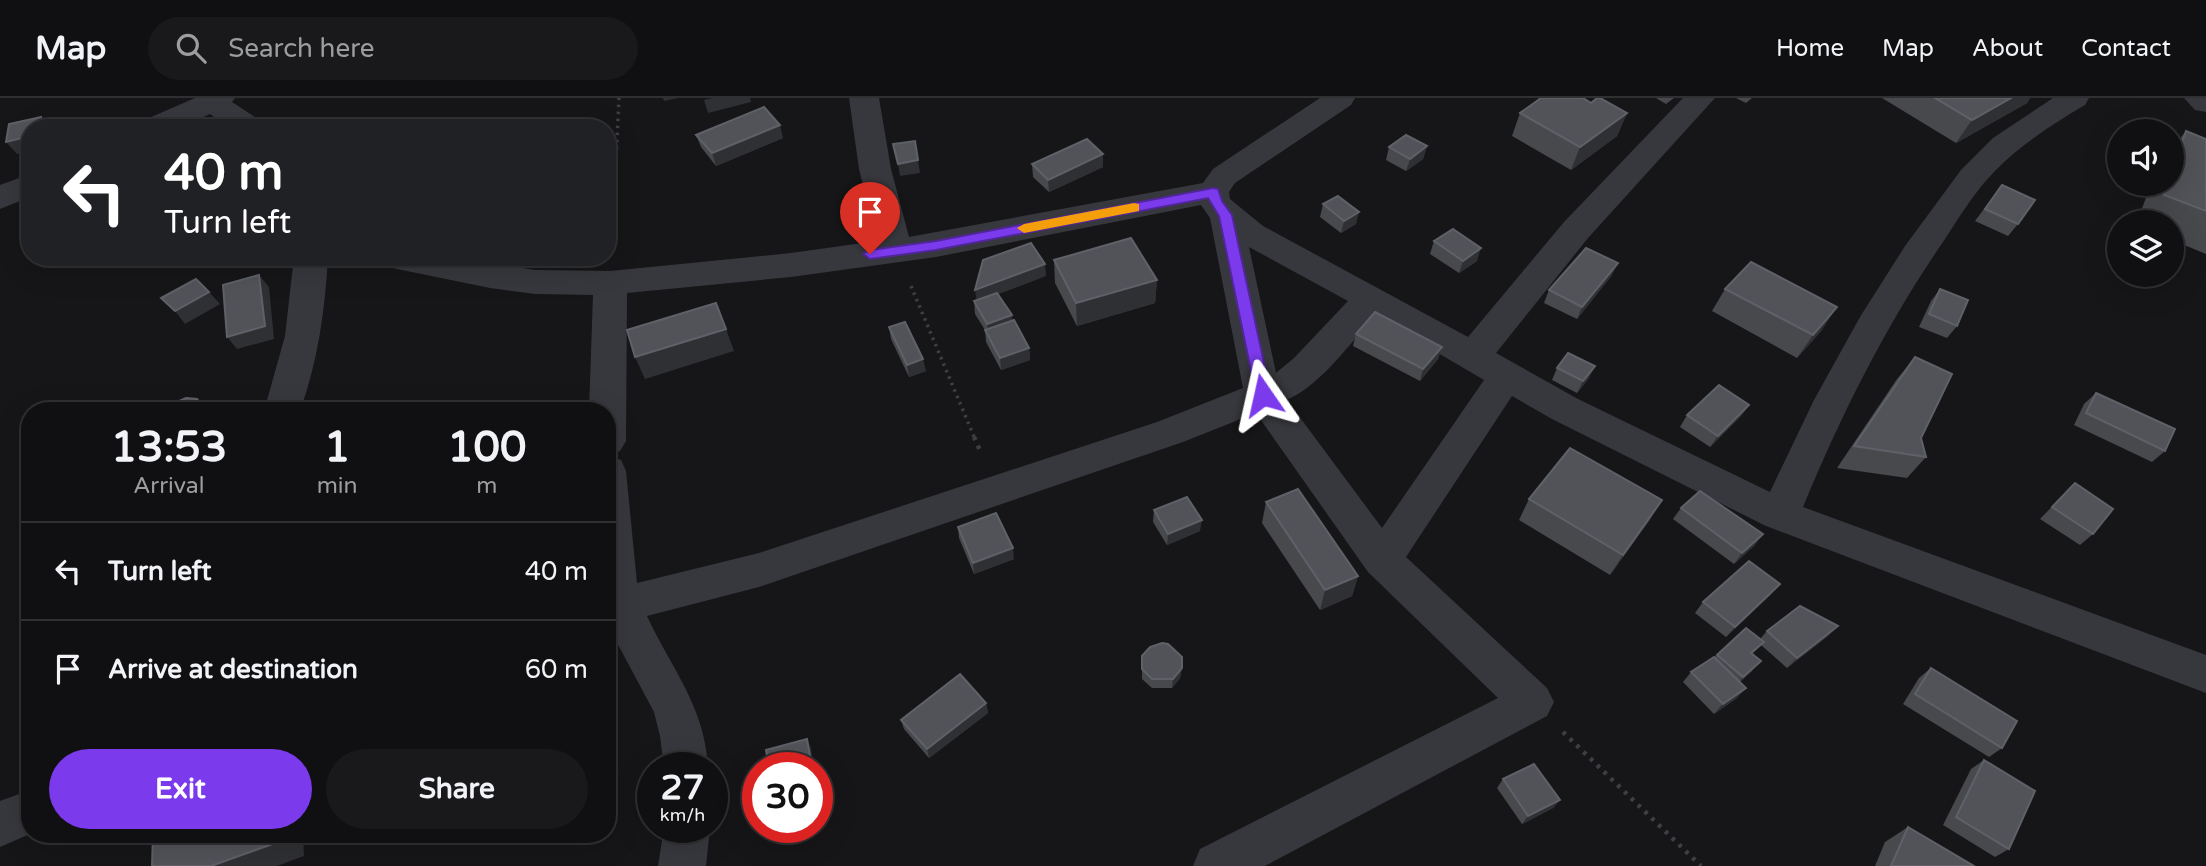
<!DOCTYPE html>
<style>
:root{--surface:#101012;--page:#19191b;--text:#f1f3f6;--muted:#9c9d9f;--line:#303032;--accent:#7c3aed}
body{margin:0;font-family:"Varela Round",sans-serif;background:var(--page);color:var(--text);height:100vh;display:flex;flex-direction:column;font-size:26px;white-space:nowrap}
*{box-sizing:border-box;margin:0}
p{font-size:23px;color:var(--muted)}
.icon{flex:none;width:38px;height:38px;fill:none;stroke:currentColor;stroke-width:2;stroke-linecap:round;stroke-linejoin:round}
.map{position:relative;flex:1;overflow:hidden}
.sheet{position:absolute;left:21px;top:304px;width:595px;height:441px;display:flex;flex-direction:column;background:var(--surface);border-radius:28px;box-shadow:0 7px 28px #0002,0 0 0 2px var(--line)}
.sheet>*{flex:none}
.banner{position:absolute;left:21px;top:21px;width:595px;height:147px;border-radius:28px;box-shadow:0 7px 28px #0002,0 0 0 2px var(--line);background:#202124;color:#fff;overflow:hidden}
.tools{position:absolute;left:2107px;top:21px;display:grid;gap:14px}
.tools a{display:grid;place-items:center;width:77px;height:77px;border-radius:50%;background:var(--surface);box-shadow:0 7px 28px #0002,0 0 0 2px var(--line);font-size:35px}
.speed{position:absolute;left:637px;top:654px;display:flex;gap:14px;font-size:35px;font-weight:700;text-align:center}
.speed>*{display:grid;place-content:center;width:91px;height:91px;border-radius:50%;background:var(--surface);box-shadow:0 7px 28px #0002,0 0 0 2px var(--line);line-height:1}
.speed small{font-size:18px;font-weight:400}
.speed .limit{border:10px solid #d22;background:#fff;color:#111}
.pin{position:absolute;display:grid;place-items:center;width:60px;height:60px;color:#fff;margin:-72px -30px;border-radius:50% 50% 50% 0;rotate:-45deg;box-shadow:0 0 7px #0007}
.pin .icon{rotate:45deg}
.me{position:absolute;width:77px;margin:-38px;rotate:349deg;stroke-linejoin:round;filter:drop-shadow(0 0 5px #0008)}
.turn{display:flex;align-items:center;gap:24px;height:147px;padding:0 28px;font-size:32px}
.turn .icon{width:91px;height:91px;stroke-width:2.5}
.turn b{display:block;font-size:49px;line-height:60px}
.eta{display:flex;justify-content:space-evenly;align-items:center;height:119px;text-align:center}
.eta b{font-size:42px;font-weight:700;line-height:49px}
.action{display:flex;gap:14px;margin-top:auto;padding:14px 28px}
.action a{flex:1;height:80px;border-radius:42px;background:var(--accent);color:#fff;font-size:28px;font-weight:700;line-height:80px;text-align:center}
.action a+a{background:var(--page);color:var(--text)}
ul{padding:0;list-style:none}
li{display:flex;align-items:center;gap:21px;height:98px;padding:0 28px;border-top:2px solid var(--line)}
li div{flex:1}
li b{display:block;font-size:26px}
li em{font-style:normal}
header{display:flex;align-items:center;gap:42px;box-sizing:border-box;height:98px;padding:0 35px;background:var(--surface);border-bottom:2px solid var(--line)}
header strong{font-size:33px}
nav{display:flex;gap:38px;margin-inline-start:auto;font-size:24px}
.search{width:490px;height:63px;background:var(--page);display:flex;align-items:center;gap:18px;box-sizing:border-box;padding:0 24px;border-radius:38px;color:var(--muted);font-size:26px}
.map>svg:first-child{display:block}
</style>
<header>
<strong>Map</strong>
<div class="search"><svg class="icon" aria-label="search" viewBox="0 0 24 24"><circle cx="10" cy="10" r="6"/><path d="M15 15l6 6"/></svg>Search here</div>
<nav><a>Home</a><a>Map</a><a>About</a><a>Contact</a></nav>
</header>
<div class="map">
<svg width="2206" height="768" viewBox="0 0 2206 768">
<rect width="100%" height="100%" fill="#161618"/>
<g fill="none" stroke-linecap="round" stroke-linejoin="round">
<g stroke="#3d3f44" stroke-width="3.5" stroke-dasharray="2.5 4.5" stroke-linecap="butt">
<polyline points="612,149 619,0"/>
<polyline points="911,188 975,341"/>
</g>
<g stroke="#3d3f44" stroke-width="4.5" stroke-dasharray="3.5 6" stroke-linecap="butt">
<polyline points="974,339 981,355"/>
<polyline points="1563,634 1701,768"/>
</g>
<g fill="#37383d" fill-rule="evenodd">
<polygon points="195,0 235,0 232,4 261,23 265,30 229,30 210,16 179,30 138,30 142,23"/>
<path d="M849,0h30l12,71 18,68 294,-54 10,-14 107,-71h35l-4,7 -116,78 -6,9 1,7 33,27 205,111 96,-115 119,-124h32l-127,140 -92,115 82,46 192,93 44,-92 46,-83 45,-71 56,-76 32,-32 60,-40h36l-4,7c-32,19 -64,39 -90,66 -20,20 -35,45 -50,68 -58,84 -103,174 -142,268l403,148v38l-440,-167 -214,-107 -40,-23 -106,161 141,131 7,14 -7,14 -282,150h-72l7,-17 298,-151 -130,-126 -112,-159 -73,29 -424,145 -112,29c25,54 58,90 61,152h-44l-4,-32 -6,-24 -47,-88v-213h-18l4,-116 -58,-1 -45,-6 -93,-19 -12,-4 -5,-8h76l79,13 75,1 181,-18 86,-12 -18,-72zM1201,107l9,13 33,170 -86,34 -398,131 -122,30 -11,-112 -5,-11 -14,-4 13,-5 6,-10 1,-148 164,-16 145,-20zM1249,149l99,54 -54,57 -18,15zM1375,218l109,64 -102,148 -95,-128c36,-17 61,-55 88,-84z"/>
<polygon points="2184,0 2206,0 2206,14 2195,12"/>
<polygon points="30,76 30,99 0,111 0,87"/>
<path d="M294,159h34c-3,53 -10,104 -28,154h-36l21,-75z"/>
<polygon points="30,692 30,736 0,749 0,703"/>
<polygon points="664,730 710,730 706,768 658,768"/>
</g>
</g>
<g fill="#47494d">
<polygon points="1656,0 1674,0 1666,6"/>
<polygon points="1736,0 1752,0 1746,5"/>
<polygon points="1882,0 2030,0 2027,5 1956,45"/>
<polygon points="1520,15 1627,15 1617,38 1571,72 1512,38"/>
<polygon points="2186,33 2206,41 2206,156 2172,142 2172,124 2137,124 2151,86 2172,86 2172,50"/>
<polygon points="696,37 783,40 716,68 701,49"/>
<polygon points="1427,48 1423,61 1406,73 1386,62 1389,49"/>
<polygon points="1032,66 1103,69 1049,94 1033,79"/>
<polygon points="2002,87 2018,126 2008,138 1975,123"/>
<polygon points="1323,106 1356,126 1341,135 1320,119"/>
<polygon points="1434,143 1477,163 1459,175 1430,156"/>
<polygon points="1054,162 1157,182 1155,205 1077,228 1055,185"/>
<polygon points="1612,177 1577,221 1544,205 1549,192"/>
<polygon points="1046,178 998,196 1013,223 1029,250 1030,262 1001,272 986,244 985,232 975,216 974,203"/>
<polygon points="1725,191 1822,232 1797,260 1712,213"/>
<polygon points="1940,191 1957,228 1947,240 1919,229 1931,203"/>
<polygon points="889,229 926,273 909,279 891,241"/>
<polygon points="1356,236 1442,249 1438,261 1420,283 1353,248"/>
<polygon points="1915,259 1921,340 1926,359 1907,380 1837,370 1897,281"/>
<polygon points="1557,270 1589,280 1577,295 1552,282"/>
<polygon points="2096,295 2165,353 2152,364 2074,327 2084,306"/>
<polygon points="1749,307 1741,318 1710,349 1680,329 1687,317"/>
<polygon points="2075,385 2093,436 2080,447 2040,421"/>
<polygon points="1529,401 1662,402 1649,423 1610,477 1519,422"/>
<polygon points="1266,404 1358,478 1352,498 1320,512 1262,425"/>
<polygon points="1681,410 1763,436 1754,448 1734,466 1673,421"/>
<polygon points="1154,412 1200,433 1167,447 1153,424"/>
<polygon points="958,429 1014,461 974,476 959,440"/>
<polygon points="1770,497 1726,539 1695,515 1703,504"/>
<polygon points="1767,533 1828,538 1787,570 1761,547 1752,556 1752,573 1740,584 1737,600 1714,616 1683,584 1691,574 1717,557 1760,541"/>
<polygon points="1142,558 1182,570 1180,580 1172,590 1152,590 1142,581"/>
<polygon points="1931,570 2002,650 1989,659 1903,606 1919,580"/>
<polygon points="986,605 988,615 929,660 904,631 901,622"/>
<polygon points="1984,662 2009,751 1995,759 1943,727 1971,671"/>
<polygon points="1503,681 1560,702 1553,710 1522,726 1497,690"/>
<polygon points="1908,729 1974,768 1875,768 1885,744"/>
</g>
<g fill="#2f3033">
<polygon points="663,0 678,0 664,3"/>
<polygon points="712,0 750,0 751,4 708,15 704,2"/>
<polygon points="2011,0 2030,0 2027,5 1956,45 1972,22"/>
<polygon points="1627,15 1617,38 1571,72 1580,49"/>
<polygon points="41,19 50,30 39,30"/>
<polygon points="780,27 783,40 716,68 712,55"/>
<polygon points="30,38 30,53 17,56 6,44"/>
<polygon points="1427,48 1423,61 1406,73 1410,61"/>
<polygon points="1103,56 1103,69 1049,94 1048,82"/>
<polygon points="918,62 920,75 900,78 898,66"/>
<polygon points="1359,114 1356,126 1341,135 1344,123"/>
<polygon points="1481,150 1477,163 1459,175 1463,163"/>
<polygon points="199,159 215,159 204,166"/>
<polygon points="508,159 527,159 510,163"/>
<polygon points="1618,165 1612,177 1577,221 1582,209"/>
<polygon points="1045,166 1046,178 977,204 975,192"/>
<polygon points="259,177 269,189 274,241 237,251 227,239"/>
<polygon points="1157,182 1155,205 1077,228 1076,205"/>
<polygon points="209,194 220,206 185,226 175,213"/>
<polygon points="1837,209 1822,232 1797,260 1813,237"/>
<polygon points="1012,217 1013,229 989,238 987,226"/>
<polygon points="726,231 734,253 645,281 635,259"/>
<polygon points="1442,249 1438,261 1420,283 1423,271"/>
<polygon points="1029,250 1030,262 1001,272 1000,260"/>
<polygon points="923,261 926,273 909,279 907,267"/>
<polygon points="1595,268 1589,280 1577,295 1583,283"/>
<polygon points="197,301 209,313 199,313"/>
<polygon points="1749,307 1741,318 1710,349 1718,338"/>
<polygon points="1662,402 1649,423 1610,477 1623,457"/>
<polygon points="1202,422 1200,433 1167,447 1168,436"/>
<polygon points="1763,436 1754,448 1734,466 1742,455"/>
<polygon points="1013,450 1014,461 974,476 973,465"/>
<polygon points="1358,478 1352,498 1320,512 1325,492"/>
<polygon points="1780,486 1770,497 1726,539 1735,529"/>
<polygon points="1838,528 1828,538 1787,570 1797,560"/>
<polygon points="1761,563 1752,573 1734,588 1743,579"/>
<polygon points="1182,570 1180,580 1172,590 1173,581"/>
<polygon points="1746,590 1737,600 1714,616 1723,606"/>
<polygon points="986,605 988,615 929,660 927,651"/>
<polygon points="807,641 811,650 814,670 812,670"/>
<polygon points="817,687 822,713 817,714"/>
<polygon points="1560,702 1553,710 1522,726 1528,718"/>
<polygon points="143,737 173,737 154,743"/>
<polygon points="280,737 303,737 304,758 277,768 211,768"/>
</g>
<g fill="#525359" stroke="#5f6168" stroke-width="2">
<polygon points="1541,0 1583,0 1591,5 1597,0 1600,0 1627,15 1580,49 1520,15"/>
<polygon points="1935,0 2011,0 1972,22"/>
<polygon points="764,9 780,27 712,55 696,37"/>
<polygon points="41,19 39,30 30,30 30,38 6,44 9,26"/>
<polygon points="2186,33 2206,41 2206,113 2164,97 2167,86 2172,86 2172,74"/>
<polygon points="1406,37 1427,48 1410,61 1389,49"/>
<polygon points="1087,41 1103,56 1048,82 1032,66"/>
<polygon points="915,43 918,62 898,66 893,46"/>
<polygon points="2002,87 2035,102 2018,126 1985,111"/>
<polygon points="1338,98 1359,114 1344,123 1323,106"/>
<polygon points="1453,131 1481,150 1463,163 1434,143"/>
<polygon points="1131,140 1157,182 1076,205 1054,162"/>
<polygon points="1031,145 1045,166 975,192 983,162"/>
<polygon points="1586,150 1618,165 1582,209 1549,192"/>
<polygon points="1751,164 1837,209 1813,237 1725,191"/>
<polygon points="259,177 265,228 227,239 223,187"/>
<polygon points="196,181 209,194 175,213 161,200"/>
<polygon points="1940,191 1968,202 1957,228 1929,216"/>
<polygon points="997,195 1012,217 987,226 974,203"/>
<polygon points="716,205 726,231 635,259 627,232"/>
<polygon points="1375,214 1442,249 1423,271 1356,236"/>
<polygon points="1014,222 1029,250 1000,260 985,232"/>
<polygon points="905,224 923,261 907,267 889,229"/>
<polygon points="1568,255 1595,268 1583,283 1557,270"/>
<polygon points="1915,259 1952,276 1921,340 1926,359 1854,348"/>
<polygon points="1719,287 1749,307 1718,338 1687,317"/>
<polygon points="2096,295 2175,331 2165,353 2086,315"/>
<polygon points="186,300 197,301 202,307 202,311 199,313 165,313 174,305"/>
<polygon points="1570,350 1662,402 1623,457 1529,401"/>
<polygon points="2075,385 2113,411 2093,436 2052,409"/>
<polygon points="1298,391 1358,478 1325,492 1266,404"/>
<polygon points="1700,393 1763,436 1742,455 1681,410"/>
<polygon points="1187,399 1202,422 1168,436 1154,412"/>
<polygon points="996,415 1013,450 973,465 958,429"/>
<polygon points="1749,463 1780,486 1735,529 1703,504"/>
<polygon points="1800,508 1838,528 1797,560 1767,533"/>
<polygon points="1746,530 1764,544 1751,555 1761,563 1743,579 1717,557"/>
<polygon points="1162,545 1168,546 1182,559 1182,570 1173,581 1152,581 1142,571 1142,558 1150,549"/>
<polygon points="1714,559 1746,590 1723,606 1691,574"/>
<polygon points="1931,570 2017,623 2002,650 1915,596"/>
<polygon points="960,576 986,605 927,651 901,622"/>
<polygon points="807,641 812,670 769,670 766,652"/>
<polygon points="1984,662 2035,693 2009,751 1956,719"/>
<polygon points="1534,666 1560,702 1528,718 1503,681"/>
<polygon points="1908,729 1974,768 1891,768"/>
<polygon points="153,737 280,737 281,743 211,768 152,768"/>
</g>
<polygon fill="#7c3aed" stroke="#51269a" stroke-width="2" points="1213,90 1218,91 1222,103 1232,117 1271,297 1263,303 1256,297 1219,118 1208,100 936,152 870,161 863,156 870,152 936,143"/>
<polygon fill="#f59e0b" points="1134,105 1139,106 1139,113 1024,135 1017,130 1024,126"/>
</svg>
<div class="tools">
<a><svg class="icon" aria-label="sound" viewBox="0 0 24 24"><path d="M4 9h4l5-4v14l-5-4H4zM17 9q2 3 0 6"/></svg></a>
<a><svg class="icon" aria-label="layers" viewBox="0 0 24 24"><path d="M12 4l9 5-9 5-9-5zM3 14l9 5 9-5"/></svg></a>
</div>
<div class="speed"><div>27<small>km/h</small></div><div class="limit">30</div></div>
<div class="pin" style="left:870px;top:156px;background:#d93025"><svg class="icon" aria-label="arrive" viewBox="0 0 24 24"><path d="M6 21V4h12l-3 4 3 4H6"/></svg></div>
<svg class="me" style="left:1263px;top:297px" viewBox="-20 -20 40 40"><path d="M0-17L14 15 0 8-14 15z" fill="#7c3aed" stroke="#fff" stroke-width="4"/></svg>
<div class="banner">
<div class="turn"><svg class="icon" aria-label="left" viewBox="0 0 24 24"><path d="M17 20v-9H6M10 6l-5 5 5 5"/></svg><div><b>40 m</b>Turn left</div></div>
</div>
<section class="sheet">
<div class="eta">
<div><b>13:53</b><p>Arrival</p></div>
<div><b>1</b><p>min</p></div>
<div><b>100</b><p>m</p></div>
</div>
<ul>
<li><svg class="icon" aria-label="left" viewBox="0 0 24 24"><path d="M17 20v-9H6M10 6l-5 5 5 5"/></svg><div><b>Turn left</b></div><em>40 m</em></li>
<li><svg class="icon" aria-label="arrive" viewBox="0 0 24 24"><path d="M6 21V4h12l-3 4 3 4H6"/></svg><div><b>Arrive at destination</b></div><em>60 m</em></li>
</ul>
<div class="action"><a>Exit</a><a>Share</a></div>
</section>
</div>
